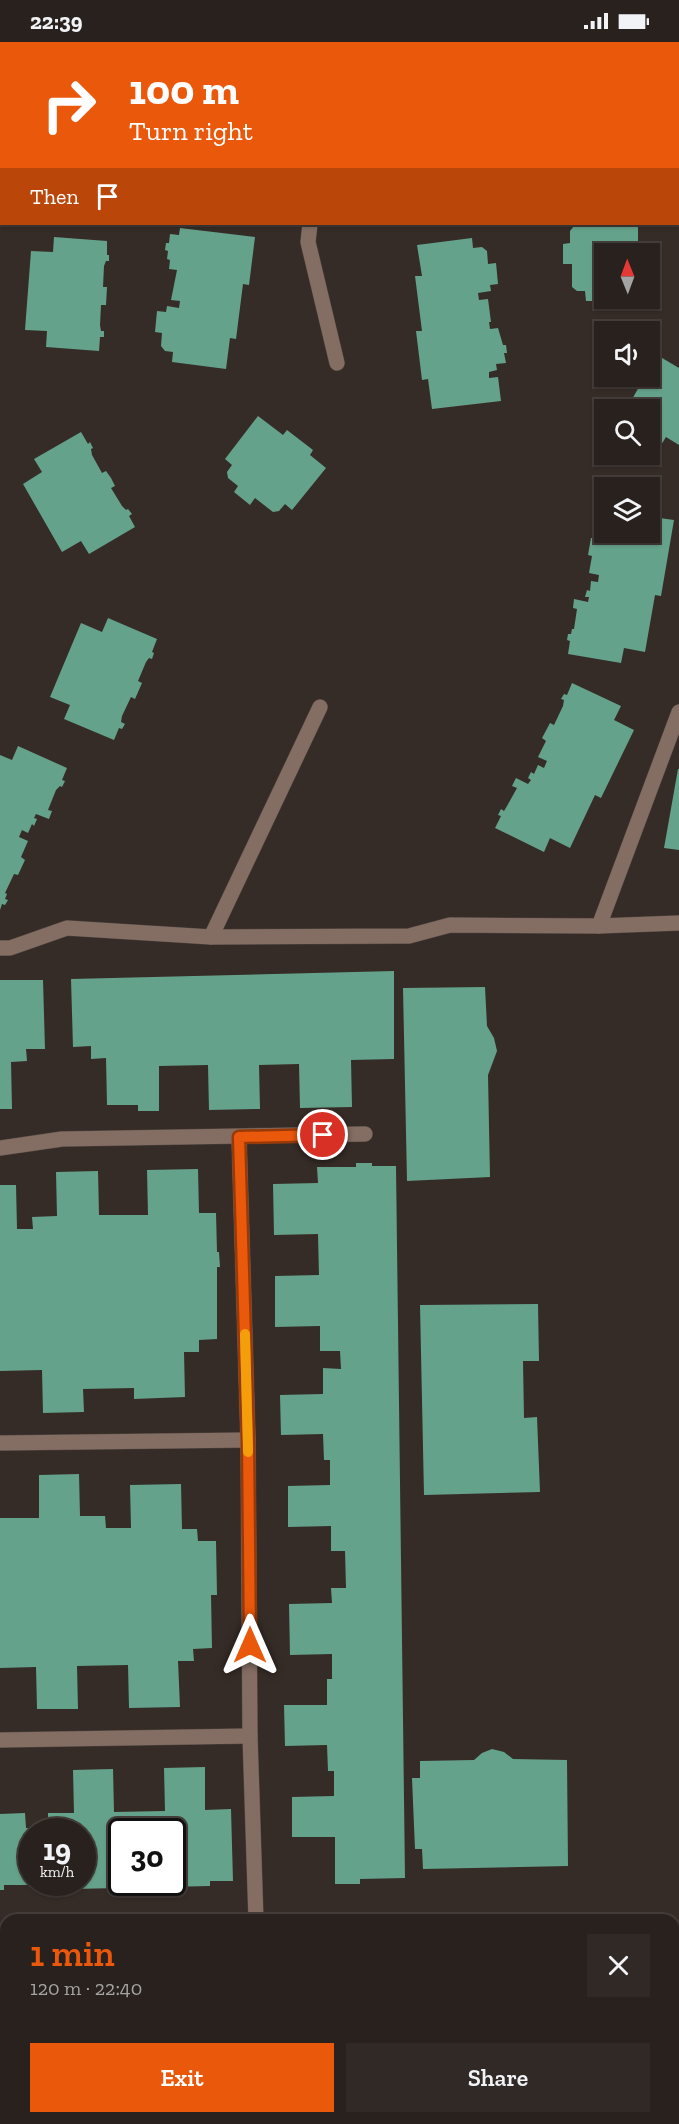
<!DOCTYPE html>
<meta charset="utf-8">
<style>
:root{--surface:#28211d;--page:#302926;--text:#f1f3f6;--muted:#a5a3a4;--line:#443e3b;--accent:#ea580c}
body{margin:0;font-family:"Zilla Slab",serif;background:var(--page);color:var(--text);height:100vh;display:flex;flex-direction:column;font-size:22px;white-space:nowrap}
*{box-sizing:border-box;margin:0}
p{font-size:20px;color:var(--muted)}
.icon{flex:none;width:33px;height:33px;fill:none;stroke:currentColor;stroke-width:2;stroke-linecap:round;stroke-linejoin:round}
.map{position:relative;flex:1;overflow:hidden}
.side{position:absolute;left:0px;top:1872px;width:680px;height:210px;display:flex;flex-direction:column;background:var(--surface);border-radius:18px 18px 0 0;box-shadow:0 2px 4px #0004,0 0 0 2px var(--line)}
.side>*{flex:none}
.guide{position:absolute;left:0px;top:0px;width:680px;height:183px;box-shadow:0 2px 4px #0004,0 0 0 2px var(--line);background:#ea580c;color:#fff;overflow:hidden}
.needle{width:39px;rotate:359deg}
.fabs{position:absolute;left:594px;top:201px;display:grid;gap:12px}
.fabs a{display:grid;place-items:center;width:66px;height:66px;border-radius:0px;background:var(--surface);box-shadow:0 2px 4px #0004,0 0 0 2px var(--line);font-size:30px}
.speed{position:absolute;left:18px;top:1776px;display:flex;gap:12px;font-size:30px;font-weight:700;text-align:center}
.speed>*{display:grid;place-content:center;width:78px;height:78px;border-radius:50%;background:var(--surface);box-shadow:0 2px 4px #0004,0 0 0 2px var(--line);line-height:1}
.speed small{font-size:15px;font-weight:400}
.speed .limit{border:3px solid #111;border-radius:9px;background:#fff;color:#111}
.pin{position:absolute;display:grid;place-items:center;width:51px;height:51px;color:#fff;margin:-26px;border:3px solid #fff;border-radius:50%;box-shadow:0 2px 6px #0007}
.me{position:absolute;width:66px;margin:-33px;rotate:0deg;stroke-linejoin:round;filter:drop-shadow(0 0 4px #0008)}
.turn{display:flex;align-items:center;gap:21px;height:126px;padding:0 30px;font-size:27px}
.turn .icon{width:78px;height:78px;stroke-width:2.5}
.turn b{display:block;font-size:42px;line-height:51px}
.then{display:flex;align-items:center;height:57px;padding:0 30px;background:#0003;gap:12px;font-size:22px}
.round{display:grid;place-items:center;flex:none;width:63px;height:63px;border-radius:0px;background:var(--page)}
.head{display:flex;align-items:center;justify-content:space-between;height:102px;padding:0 30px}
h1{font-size:36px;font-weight:600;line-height:45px;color:var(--accent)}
.action{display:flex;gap:12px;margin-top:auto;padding:12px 30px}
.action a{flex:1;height:69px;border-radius:0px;background:var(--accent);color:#fff;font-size:24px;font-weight:600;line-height:69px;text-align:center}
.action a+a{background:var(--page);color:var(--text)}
.status{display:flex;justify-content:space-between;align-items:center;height:42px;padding:0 30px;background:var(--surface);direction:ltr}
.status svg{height:16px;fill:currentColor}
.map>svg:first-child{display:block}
</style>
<div class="status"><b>22:39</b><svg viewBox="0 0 49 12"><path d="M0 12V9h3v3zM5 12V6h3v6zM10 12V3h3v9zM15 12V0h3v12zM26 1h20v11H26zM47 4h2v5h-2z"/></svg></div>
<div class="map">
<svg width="679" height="2082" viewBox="0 0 679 2082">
<rect width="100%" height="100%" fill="#362c27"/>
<g fill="#65a28b">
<polygon points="583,182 638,182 638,203 644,203 645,212 604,212 604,256 627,256 627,259 586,259 585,249 577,249 572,245 572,222 563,222 563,202 570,201 570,189 574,184 583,184"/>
<polygon points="180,186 255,195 249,243 243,242 236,297 230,296 226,327 172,320 173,310 165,309 161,304 162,291 155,290 157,269 166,270 167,264 179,266 180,259 171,258 177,228 169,227 170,218 167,217 168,209 165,208 166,201 169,201 170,192 179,193"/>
<polygon points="54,195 107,199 107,213 109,213 109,219 106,219 104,224 103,245 107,245 106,263 101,263 100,283 101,289 104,289 104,295 100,295 99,309 46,305 47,289 25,288 31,209 53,210"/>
<polygon points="472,196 473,206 482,205 487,209 488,222 496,221 498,242 490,243 491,249 478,251 479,258 488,257 491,280 489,280 490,287 498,286 503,303 506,303 507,311 504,311 506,321 496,322 497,328 489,330 489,336 498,335 501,359 432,367 428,337 422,338 416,289 422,289 415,234 422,234 417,203"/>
<polygon points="657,313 679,326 679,403 666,395 661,403 650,397 650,368 637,368 638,366 630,361 645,334 650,334 650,326"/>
<polygon points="258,374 283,393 287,388 313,408 310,413 326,426 292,468 285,462 279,469 273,470 255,456 250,463 234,450 238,444 228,436 227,430 232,423 225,417"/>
<polygon points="81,390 88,402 90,400 93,406 91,407 92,413 102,431 106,429 111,436 115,444 111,446 122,464 126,468 128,467 132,472 129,474 135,485 89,512 81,499 62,510 23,442 42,430 34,417"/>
<polygon points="601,451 604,451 604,490 650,490 650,459 655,460 652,475 674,478 661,554 655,553 645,610 624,606 621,621 568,612 570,599 567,598 568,592 571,592 572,587 574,587 577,567 573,566 574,557 588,560 589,555 585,555 587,548 590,549 591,539 598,540 599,533 589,531 592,514 588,513 591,496 596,496 599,476 598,470 595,470 596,464 599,464"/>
<polygon points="108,576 157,597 152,610 154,611 152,617 149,616 146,620 138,639 142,641 135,657 131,655 122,674 121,680 125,682 122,687 119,686 114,698 64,677 70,663 50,655 81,581 102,590"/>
<polygon points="572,641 621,664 614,678 634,688 601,756 595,753 570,806 550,796 544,810 495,786 501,774 498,773 501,767 504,769 507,764 517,746 512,744 516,736 528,742 531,738 528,736 531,730 534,732 538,723 544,726 547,719 538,715 546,699 542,696 550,681 554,683 563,664 564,658 561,657 564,652 567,653"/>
<polygon points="18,704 67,726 62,738 65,739 62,745 60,744 56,748 48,768 52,769 49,777 36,772 34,776 37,777 34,784 32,782 28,791 22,788 19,795 28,799 21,815 25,818 18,833 14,832 5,851 7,852 5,857 8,858 5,863 2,862 0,868 0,713 12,718"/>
<polygon points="678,727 679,727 679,808 664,806"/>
<polygon points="394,929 394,1017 351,1018 352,1065 300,1066 299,1022 259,1023 260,1067 209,1068 208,1023 159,1024 159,1069 138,1069 138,1063 107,1063 106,1016 91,1017 91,1004 73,1005 71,937"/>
<polygon points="0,938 43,938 45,1007 26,1007 27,1019 11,1020 12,1067 0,1067"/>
<polygon points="485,945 487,984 494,996 497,1009 488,1033 490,1135 407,1139 403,946"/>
<polygon points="356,1121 372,1121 372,1124 396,1124 405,1836 360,1837 360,1842 335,1842 335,1795 292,1795 292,1755 334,1754 334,1729 328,1729 327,1703 285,1704 284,1663 327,1663 327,1637 332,1637 332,1612 290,1613 289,1562 332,1561 331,1546 346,1546 345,1509 331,1509 331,1484 288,1485 288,1444 330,1443 330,1418 324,1418 323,1392 281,1393 280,1353 323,1352 323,1326 341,1327 340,1309 320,1309 320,1284 275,1285 275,1234 319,1233 318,1192 274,1193 273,1142 318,1141 317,1125 356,1125"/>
<polygon points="198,1127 199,1171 216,1171 217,1210 219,1210 220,1225 217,1225 217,1297 199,1298 199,1310 184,1310 185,1355 134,1357 134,1346 83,1347 84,1370 43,1371 42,1328 0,1329 0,1143 16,1143 17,1187 33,1187 32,1175 57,1174 56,1130 98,1129 99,1173 148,1173 147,1128"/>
<polygon points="538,1262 539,1319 523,1319 524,1376 537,1375 540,1450 424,1453 420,1263"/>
<polygon points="79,1432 80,1474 105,1474 106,1486 131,1486 130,1443 181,1442 182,1487 197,1487 198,1499 216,1499 217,1553 211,1553 212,1606 193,1607 194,1619 178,1619 180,1665 129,1666 128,1623 77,1624 78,1667 37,1667 36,1625 0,1626 0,1476 39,1476 39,1433"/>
<polygon points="492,1707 504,1710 513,1717 567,1718 568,1824 423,1827 422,1807 415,1807 412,1736 420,1736 420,1719 474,1718 482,1711"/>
<polygon points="205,1725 205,1768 231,1767 233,1839 210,1839 210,1844 164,1845 164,1840 172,1840 172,1790 122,1790 122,1841 118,1841 119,1846 73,1847 73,1840 82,1840 82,1790 32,1790 32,1840 50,1840 50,1843 4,1843 4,1848 0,1848 0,1772 25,1771 26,1786 48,1787 48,1771 74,1771 73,1728 113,1727 114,1770 165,1769 164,1726"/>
<polygon points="294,2076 481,2076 481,2082 295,2082"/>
</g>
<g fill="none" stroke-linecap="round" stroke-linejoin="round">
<defs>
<g id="minor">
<polyline points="337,2 337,0"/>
<polyline points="678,139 679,139"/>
<polyline points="310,182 308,200 337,321"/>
<polyline points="599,884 679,670"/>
<polyline points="211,895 320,665"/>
<polyline points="0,906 10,906 67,886 211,895 409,894 450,883 599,884 679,881"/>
<polyline points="239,1095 248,1398 250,1694 256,1878"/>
<polyline points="0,1106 62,1097 365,1092"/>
<polyline points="0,1401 248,1398"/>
<polyline points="0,1698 250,1694"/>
<polyline points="95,2076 95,2082"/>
</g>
<g id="major">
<polyline points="674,1923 679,1923"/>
<polyline points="0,1939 6,1939"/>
</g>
</defs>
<use href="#minor" stroke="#514742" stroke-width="16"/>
<use href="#major" stroke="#514742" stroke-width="16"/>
<use href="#minor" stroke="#846e63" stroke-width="15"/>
<use href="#major" stroke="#dbad97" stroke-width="15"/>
</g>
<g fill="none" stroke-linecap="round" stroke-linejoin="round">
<defs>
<polyline id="route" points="250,1603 248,1398 239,1095 323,1093"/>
</defs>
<use href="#route" stroke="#983908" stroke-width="15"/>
<use href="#route" stroke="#ea580c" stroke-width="10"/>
<polyline stroke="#f59e0b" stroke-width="10" points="245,1292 248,1410"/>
</g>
</svg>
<div class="fabs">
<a><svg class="needle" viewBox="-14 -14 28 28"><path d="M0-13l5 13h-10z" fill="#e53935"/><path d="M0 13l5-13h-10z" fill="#a5a3a4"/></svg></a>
<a><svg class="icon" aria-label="sound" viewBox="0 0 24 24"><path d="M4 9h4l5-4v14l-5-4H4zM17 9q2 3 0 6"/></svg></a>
<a><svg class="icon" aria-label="search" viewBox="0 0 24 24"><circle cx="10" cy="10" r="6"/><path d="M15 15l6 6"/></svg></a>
<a><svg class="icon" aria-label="layers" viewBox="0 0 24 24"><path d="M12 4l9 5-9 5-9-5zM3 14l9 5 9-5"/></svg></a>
</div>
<div class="speed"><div>19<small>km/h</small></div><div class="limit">30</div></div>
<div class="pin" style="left:323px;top:1093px;background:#d93025"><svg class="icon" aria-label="arrive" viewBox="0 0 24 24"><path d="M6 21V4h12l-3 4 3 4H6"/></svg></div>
<svg class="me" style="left:250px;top:1603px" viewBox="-20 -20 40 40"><path d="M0-17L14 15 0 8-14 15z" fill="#ea580c" stroke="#fff" stroke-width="4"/></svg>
<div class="guide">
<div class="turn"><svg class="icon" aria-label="right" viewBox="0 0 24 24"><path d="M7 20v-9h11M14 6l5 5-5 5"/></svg><div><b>100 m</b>Turn right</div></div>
<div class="then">Then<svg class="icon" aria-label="arrive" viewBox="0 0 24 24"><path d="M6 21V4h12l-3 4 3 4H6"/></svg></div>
</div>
<section class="side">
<div class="head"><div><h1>1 min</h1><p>120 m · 22:40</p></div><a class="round"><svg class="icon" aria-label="close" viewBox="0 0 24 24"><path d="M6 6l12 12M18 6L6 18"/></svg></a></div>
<div class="action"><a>Exit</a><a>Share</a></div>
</section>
</div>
